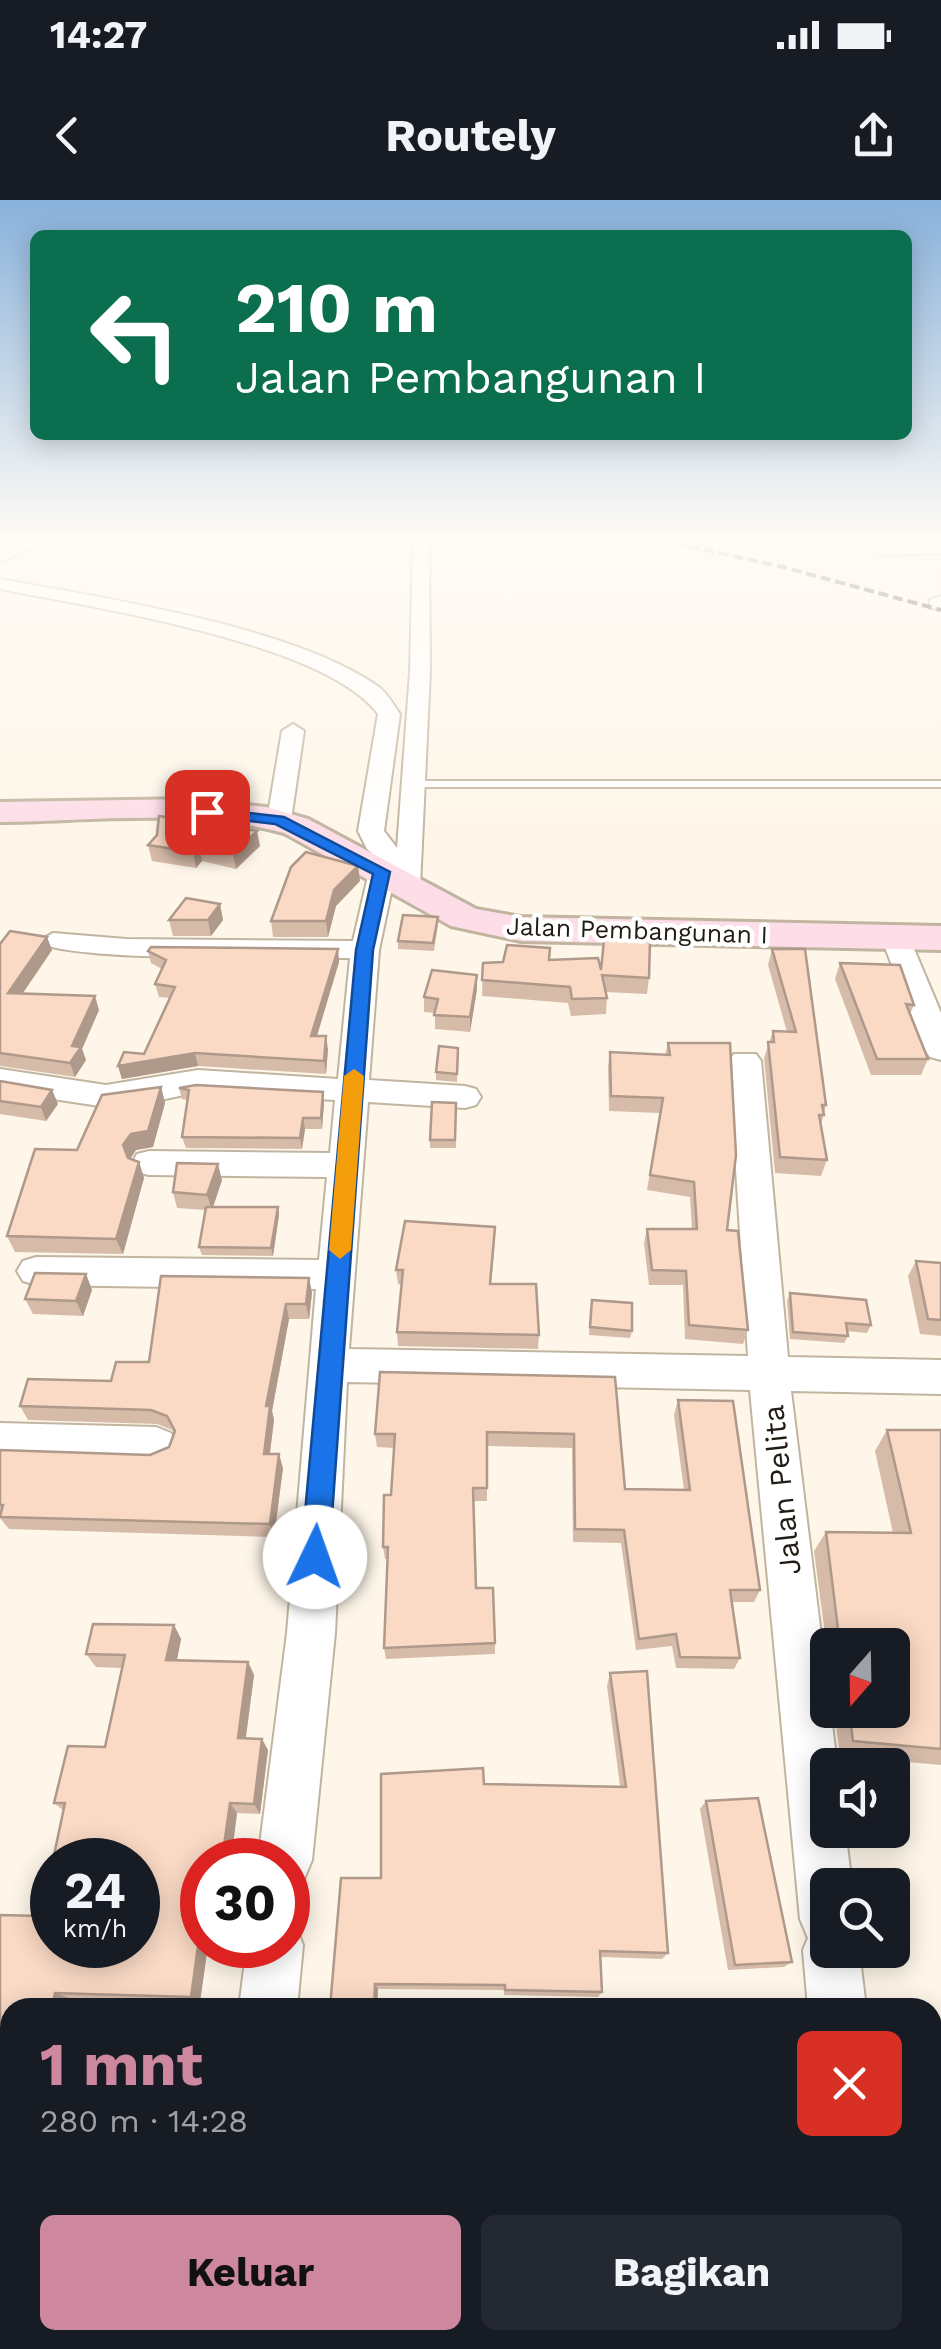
<!DOCTYPE html>
<html lang="id">
<meta charset="utf-8">
<style>
:root{--surface:#171b24;--page:#242831;--text:#f1f3f6;--muted:#9ea1a6;--accent:#cd879f}
body{margin:0;font-family:"Work Sans",sans-serif;background:var(--page);color:var(--text);height:100vh;display:flex;flex-direction:column;font-size:38px;white-space:nowrap}
*{box-sizing:border-box;margin:0}
p{font-size:32px;color:var(--muted)}
.icon{flex:none;width:55px;height:55px;fill:none;stroke:currentColor;stroke-width:2;stroke-linecap:round;stroke-linejoin:round}
.map{position:relative;flex:1;overflow:hidden}
.drawer{position:absolute;left:0px;top:1798px;width:942px;height:352px;display:flex;flex-direction:column;background:var(--surface);border-radius:30px 30px 0 0;box-shadow:0 5px 25px #0003}
.drawer>*{flex:none}
.guide{position:absolute;left:30px;top:30px;width:882px;height:210px;border-radius:15px;box-shadow:0 5px 25px #0003;background:#0b6e4f;color:#fff;overflow:hidden}
.needle{width:65px;rotate:200deg}
.controls{position:absolute;left:810px;top:1428px;display:grid;gap:20px}
.controls a{display:grid;place-items:center;width:100px;height:100px;border-radius:15px;background:var(--surface);box-shadow:0 5px 25px #0003;font-size:50px}
.speed{position:absolute;left:30px;top:1638px;display:flex;gap:20px;font-size:50px;font-weight:700;text-align:center}
.speed>*{display:grid;place-content:center;width:130px;height:130px;border-radius:50%;background:var(--surface);box-shadow:0 5px 25px #0003;line-height:1}
.speed small{font-size:25px;font-weight:400}
.speed .limit{border:15px solid #d22;background:#fff;color:#111}
.pin{position:absolute;display:grid;place-items:center;width:85px;height:85px;color:#fff;margin:-42px;border-radius:20px;box-shadow:0 5px 15px #0006}
.me{position:absolute;width:110px;margin:-55px;rotate:3deg;stroke-linejoin:round;filter:drop-shadow(0 0 8px #0008)}
.turn{display:flex;align-items:center;gap:35px;height:210px;padding:0 40px;font-size:45px}
.turn .icon{width:130px;height:130px;stroke-width:2.5}
.turn b{display:block;font-size:70px;line-height:85px}
.round{display:grid;place-items:center;flex:none;width:105px;height:105px;border-radius:15px;background:var(--page)}
.summary{display:flex;align-items:center;justify-content:space-between;height:170px;padding:0 40px}
h1{font-size:60px;font-weight:700;line-height:75px;color:var(--accent)}
.cta{display:flex;gap:20px;margin-top:auto;padding:20px 40px}
.cta a{flex:1;height:115px;border-radius:15px;background:var(--accent);color:#111;font-size:40px;font-weight:700;line-height:115px;text-align:center}
.cta a+a{background:var(--page);color:var(--text)}
.status{display:flex;justify-content:space-between;align-items:center;height:70px;padding:0 50px;background:var(--surface);direction:ltr}
.status svg{height:28px;fill:currentColor}
header{display:flex;justify-content:space-between;align-items:center;height:130px;padding:0 40px;background:var(--surface);font-size:45px;font-weight:700}
.map>svg:first-child{display:block}
</style>
<div class="status"><b>14:27</b><svg viewBox="0 0 49 12"><path d="M0 12V9h3v3zM5 12V6h3v6zM10 12V3h3v9zM15 12V0h3v12zM26 1h20v11H26zM47 4h2v5h-2z"/></svg></div>
<header><svg class="icon" aria-label="back" viewBox="0 0 24 24"><path d="M15 5l-7 7 7 7"/></svg>Routely<svg class="icon" aria-label="share" viewBox="0 0 24 24"><path d="M12 15V3M7 8l5-5 5 5M5 13v7h14v-7"/></svg></header>
<div class="map">
<svg width="941" height="2149" viewBox="0 0 941 2149">
<rect width="100%" height="100%" fill="#fef6e9"/>
<g fill="none" stroke-linecap="round" stroke-linejoin="round">
<defs>
<polygon id="lane" points="941,581 941,587 413,587 407,584 413,581"/>
<g id="street">
<polygon points="27,340 49,340 0,362 0,351"/>
<path d="M413,340h16l1,132 -10,215 -13,8 -9,-2 -3,-19 -16,76 -10,130 96,6 11,3 5,8 -5,8 -11,3 -97,-6 -19,247 399,7 -19,-295 5,-7h22l5,7 27,296 153,3v34l-150,-3 46,374h-9v65h17l7,55h-24v65h31l7,58h-58l-5,-58 5,-12 -8,-19 -50,-529 -403,-8 -12,251 -23,227 -8,19 -16,7v-26h-30l29,-227 29,-344 -280,-4 -13,-4 -6,-10 6,-10 13,-4 283,3 8,-83 -178,-2 -12,-3 -5,-9 5,-9 12,-3 181,2 5,-53 -137,-8 -70,15h-22l-106,-16v-22l106,16 92,-15 140,9 12,-121c-42,0 -295,4 -311,-17l14,-8 73,6 227,2 16,-69 4,-6 12,-1 -18,-16 -9,-18 20,-117c-53,-72 -288,-107 -378,-125v-10c104,19 290,47 376,106 10,6 17,19 24,29l-16,117 13,17 13,-176z"/>
<polygon points="892,342 941,343 941,353 878,355 878,347"/>
<polygon points="941,396 941,409 930,408 930,400"/>
<polygon points="293,524 304,531 291,620 279,627 267,620 282,531"/>
<polygon points="895,729 909,737 941,813 941,860 930,857 925,850 881,737"/>
<polygon points="0,1223 156,1227 171,1233 177,1246 171,1259 156,1265 0,1259"/>
<polygon points="288,1722 295,1725 303,1745 297,1808 239,1808 247,1745 288,1745"/>
<polygon points="204,2140 272,2140 271,2149 203,2149"/>
<rect x="657" y="2140" width="68" height="9"/>
</g>
<g id="secondary">
<path d="M192,599l74,8 42,12 168,90 45,8 420,9v24l-420,-9 -70,-15 -167,-93c-91,-25 -191,-12 -284,-11v-20z"/>
<polygon points="941,1831 941,1915 932,1916 932,1832"/>
<polygon points="10,1907 10,1997 0,2002 0,1911"/>
</g>
</defs>
<use href="#lane" stroke="#c1b5a0" stroke-width="4"/>
<use href="#street" stroke="#c1b5a0" stroke-width="4"/>
<use href="#secondary" stroke="#c1b5a0" stroke-width="6"/>
<use href="#lane" fill="#fff" fill-rule="evenodd"/>
<use href="#street" fill="#fff" fill-rule="evenodd"/>
<use href="#secondary" fill="#fddde7" fill-rule="evenodd"/>
<polyline stroke="#49433a" stroke-width="4" stroke-dasharray="10 5" stroke-linecap="butt" points="660,340 783,367 941,410"/>
</g>
<g fill="#d7bba9">
<polygon points="148,645 260,646 236,669 202,661 196,668 152,661"/>
<polygon points="358,666 360,681 336,706 328,737 273,737 271,721"/>
<polygon points="220,704 223,720 211,736 173,736 169,720"/>
<polygon points="438,725 434,751 398,749 398,741"/>
<polygon points="0,744 52,750 23,793 99,810 82,849 86,860 75,877 0,866"/>
<polygon points="338,749 339,762 317,836 328,849 326,874 198,866 122,879 118,866 144,854 170,798 159,797 155,784 162,769 151,763 148,751"/>
<polygon points="772,749 826,905 821,925 827,960 821,976 775,973 764,858 773,831 787,832 768,765"/>
<polygon points="550,760 649,778 647,794 606,792 607,798 606,814 571,816 568,803 482,796 483,763"/>
<polygon points="840,763 914,805 910,814 928,859 921,875 871,875 835,779"/>
<polygon points="477,775 477,789 470,832 435,829 435,813 424,812 424,797"/>
<polygon points="668,843 727,1030 748,1130 743,1144 685,1139 683,1085 649,1085 644,1043 647,1029 692,1029 690,997 647,990 660,913 609,911 608,867 610,852 665,855"/>
<polygon points="458,848 457,882 436,880 436,872"/>
<polygon points="0,881 52,890 58,904 46,921 0,914"/>
<polygon points="161,887 165,903 153,947 136,950 130,959 139,962 144,978 123,1054 15,1052 7,1036 77,950"/>
<polygon points="179,888 324,903 322,929 305,929 302,949 186,948 182,937 188,900 182,899"/>
<polygon points="456,903 456,948 430,948 430,940"/>
<polygon points="222,980 213,1007 278,1007 279,1015 273,1056 202,1055 199,1047 206,1010 177,1008 173,992"/>
<polygon points="495,1042 491,1084 539,1135 538,1149 398,1146 397,1132 402,1085 398,1084 396,1070"/>
<polygon points="916,1061 941,1063 941,1136 920,1134 908,1076"/>
<polygon points="86,1074 92,1090 83,1116 33,1114 25,1099"/>
<polygon points="309,1078 312,1093 309,1119 289,1119 272,1211 274,1220 270,1254 283,1268 274,1337 9,1329 0,1318 0,1250 150,1255 169,1247 174,1233 172,1230 157,1224 28,1220 20,1206 111,1181"/>
<polygon points="790,1093 871,1125 867,1133 847,1131 848,1136 844,1143 790,1139 787,1101"/>
<polygon points="590,1108 632,1131 630,1138 589,1135"/>
<polygon points="615,1177 625,1289 684,1290 674,1215 678,1200 760,1390 754,1402 732,1402 740,1458 734,1469 676,1468 672,1446 636,1450 621,1343 573,1342 572,1248 487,1246 487,1301 473,1301 476,1388 495,1443 495,1454 386,1459 384,1448 387,1359 385,1359 383,1347 391,1295 394,1248 377,1247 375,1234"/>
<polygon points="887,1230 941,1230 941,1565 840,1556 834,1510 892,1510 892,1445 828,1445 828,1457 814,1351 826,1332 893,1333 875,1251"/>
<polygon points="174,1425 181,1439 177,1461 248,1462 254,1475 246,1538 268,1550 260,1614 237,1613 231,1660 202,1660 202,1745 208,1745 200,1802 69,1798 67,1808 10,1808 10,1860 0,1860 0,1715 40,1716 64,1611 54,1603 105,1547 122,1468 96,1467 86,1454"/>
<polygon points="610,1473 668,1753 662,1759 600,1757 602,1792 598,1797 504,1795 504,1790 378,1789 377,1808 330,1808 381,1678 484,1584 620,1586 607,1486"/>
<polygon points="706,1601 792,1762 784,1767 728,1770 700,1609"/>
<polygon points="932,2066 941,2067 941,2149 914,2149 912,2140 932,2140"/>
<polygon points="762,2140 875,2140 876,2149 762,2149"/>
</g>
<g fill="#af998a">
<polygon points="257,631 260,646 236,669 233,653"/>
<polygon points="199,645 202,661 196,668 193,652"/>
<polygon points="358,666 360,681 336,706 328,737 326,721 334,690"/>
<polygon points="220,704 223,720 211,736 208,720"/>
<polygon points="47,737 52,750 14,806 8,793"/>
<polygon points="338,749 339,762 313,849 311,836"/>
<polygon points="477,775 477,789 470,832 470,817"/>
<polygon points="95,796 99,810 82,849 86,860 75,877 70,863 72,846"/>
<polygon points="326,836 328,849 326,874 324,861"/>
<polygon points="195,853 198,866 122,879 118,866"/>
<polygon points="161,887 165,903 153,947 136,950 129,961 123,945"/>
<polygon points="52,890 58,904 46,921 41,907"/>
<polygon points="323,892 324,903 322,929 321,918"/>
<polygon points="303,918 305,929 302,949 300,938"/>
<polygon points="139,962 144,978 123,1054 116,1039"/>
<polygon points="218,964 222,980 212,1010 207,995"/>
<polygon points="278,1007 279,1015 273,1056 271,1048"/>
<polygon points="86,1074 92,1090 83,1116 76,1101"/>
<polygon points="309,1078 312,1093 309,1119 306,1104"/>
<polygon points="286,1104 289,1119 272,1211 274,1220 268,1267 264,1254 266,1206"/>
<polygon points="279,1254 283,1268 274,1337 270,1324"/>
<polygon points="174,1425 181,1439 174,1474 166,1460"/>
<polygon points="248,1462 254,1475 244,1550 238,1538"/>
<polygon points="262,1539 268,1550 260,1614 254,1604"/>
<polygon points="230,1603 237,1613 231,1660 222,1660"/>
<polygon points="202,1717 202,1745 208,1745 200,1802 191,1797"/>
<polygon points="375,1784 378,1789 377,1808 374,1808"/>
<polygon points="55,1793 69,1798 67,1808 52,1808"/>
</g>
<g fill="#fadac5" stroke="#af998a" stroke-width="2.5">
<polygon points="159,616 257,631 233,653 199,645 193,652 148,645 157,635"/>
<polygon points="306,652 358,666 334,690 326,721 271,721 291,667"/>
<polygon points="186,698 220,704 208,720 169,720"/>
<polygon points="403,715 438,717 433,743 398,741"/>
<polygon points="10,731 47,737 8,793 95,796 72,846 81,847 70,863 0,853 0,744"/>
<polygon points="604,740 650,741 649,778 602,775 607,798 572,799 570,787 482,780 483,763 503,762 507,745 550,748 549,760 598,758 601,770"/>
<polygon points="151,747 338,749 311,836 326,836 324,861 195,853 118,866 124,852 144,854 175,787 155,784 166,760 148,751"/>
<polygon points="772,749 805,749 826,905 822,905 824,915 819,915 827,960 780,957 768,842 774,842 773,831 796,832"/>
<polygon points="840,763 900,765 914,805 906,804 928,859 877,859"/>
<polygon points="432,770 477,775 470,817 434,815 438,799 424,797"/>
<polygon points="668,843 730,843 736,955 727,1030 738,1031 748,1130 689,1125 686,1071 652,1070 647,1029 697,1029 694,982 650,975 663,898 611,896 610,852 670,855"/>
<polygon points="439,846 458,848 457,874 436,872"/>
<polygon points="0,881 52,890 41,907 0,901"/>
<polygon points="196,885 323,892 321,918 303,918 300,938 182,937 189,890 179,888"/>
<polygon points="161,887 148,931 131,934 123,945 128,958 139,962 116,1039 7,1036 35,949 77,950 102,895"/>
<polygon points="432,902 456,903 455,940 430,940"/>
<polygon points="177,963 218,964 207,995 173,992"/>
<polygon points="206,1007 278,1007 271,1048 199,1047"/>
<polygon points="405,1021 495,1027 490,1084 536,1084 539,1135 397,1132 403,1070 396,1070"/>
<polygon points="916,1061 941,1063 941,1120 928,1119"/>
<polygon points="35,1073 86,1074 76,1101 25,1099"/>
<polygon points="161,1076 309,1078 306,1104 286,1104 266,1206 270,1206 264,1254 279,1254 270,1324 0,1317 3,1305 0,1305 0,1250 150,1255 169,1247 175,1231 167,1216 151,1210 20,1206 28,1179 111,1181 116,1162 149,1162"/>
<polygon points="790,1093 866,1100 871,1125 846,1123 848,1136 793,1132"/>
<polygon points="592,1100 632,1103 632,1131 590,1127"/>
<polygon points="380,1172 615,1177 625,1289 690,1290 678,1200 733,1201 760,1390 730,1390 740,1458 680,1457 676,1434 639,1439 624,1330 575,1329 574,1234 487,1232 487,1288 473,1288 476,1388 493,1388 495,1443 384,1448 388,1347 383,1347 384,1295 391,1295 395,1234 375,1234"/>
<polygon points="887,1230 941,1230 941,1549 853,1541 849,1510 892,1510 892,1445 840,1445 826,1332 911,1333"/>
<polygon points="93,1424 174,1425 166,1460 248,1462 238,1538 262,1539 254,1604 230,1603 222,1660 202,1660 202,1717 191,1797 55,1793 52,1808 10,1808 10,1858 0,1857 0,1715 40,1716 52,1660 52,1745 138,1745 138,1660 53,1660 65,1603 54,1603 68,1546 105,1547 125,1455 86,1454"/>
<polygon points="647,1471 668,1753 600,1751 602,1792 505,1790 505,1785 375,1784 374,1808 330,1808 341,1678 381,1678 381,1574 483,1568 484,1584 626,1587 610,1473"/>
<polygon points="758,1598 792,1762 735,1765 706,1601"/>
<polygon points="932,2070 941,2071 941,2149 933,2149 932,2140"/>
<polygon points="774,2140 875,2140 876,2149 774,2149"/>
</g>
<linearGradient id="sky" x2="0" y2="1"><stop stop-color="#88b1db"/><stop offset="0.53" stop-color="#fffbf5"/><stop offset="1" stop-color="#fffbf5" stop-opacity="0"/></linearGradient>
<rect width="941" height="640" fill="url(#sky)"/>
<polygon fill="#1a73e8" stroke="#114b97" stroke-width="2.5" points="207,608 284,617 390,672 373,750 329,1357 324,1366 315,1370 305,1366 301,1357 356,750 373,674 275,624 202,615 202,609"/>
<polygon fill="#f59e0b" points="354,869 364,876 351,1050 340,1059 329,1050 344,876"/>
<g text-anchor="middle" stroke-width="9" stroke-linejoin="round" paint-order="stroke">
<g font-size="25" fill="#211c14" stroke="#fff">
<text transform="translate(637 730) rotate(2)" y="9">Jalan Pembangunan I</text>
</g>
<g font-size="30" fill="#211c14" stroke="#fff">
<text transform="translate(782 1290) rotate(-96)" y="10">Jalan Pelita</text>
</g>
</g>
</svg>
<div class="controls">
<a><svg class="needle" viewBox="-14 -14 28 28"><path d="M0-13l5 13h-10z" fill="#e53935"/><path d="M0 13l5-13h-10z" fill="#9ea1a6"/></svg></a>
<a><svg class="icon" aria-label="sound" viewBox="0 0 24 24"><path d="M4 9h4l5-4v14l-5-4H4zM17 9q2 3 0 6"/></svg></a>
<a><svg class="icon" aria-label="search" viewBox="0 0 24 24"><circle cx="10" cy="10" r="6"/><path d="M15 15l6 6"/></svg></a>
</div>
<div class="speed"><div>24<small>km/h</small></div><div class="limit">30</div></div>
<div class="pin" style="left:207px;top:612px;background:#d93025"><svg class="icon" aria-label="arrive" viewBox="0 0 24 24"><path d="M6 21V4h12l-3 4 3 4H6"/></svg></div>
<svg class="me" style="left:315px;top:1357px" viewBox="-20 -20 40 40"><circle r="19" fill="#fff"/><path d="M0-13L10 11 0 6-10 11z" fill="#1a73e8"/></svg>
<div class="guide">
<div class="turn"><svg class="icon" aria-label="left" viewBox="0 0 24 24"><path d="M17 20v-9H6M10 6l-5 5 5 5"/></svg><div><b>210 m</b>Jalan Pembangunan I</div></div>
</div>
<section class="drawer">
<div class="summary"><div><h1>1 mnt</h1><p>280 m · 14:28</p></div><a class="round" style="background:#d93025;color:#fff"><svg class="icon" aria-label="close" viewBox="0 0 24 24"><path d="M6 6l12 12M18 6L6 18"/></svg></a></div>
<div class="cta"><a>Keluar</a><a>Bagikan</a></div>
</section>
</div>
